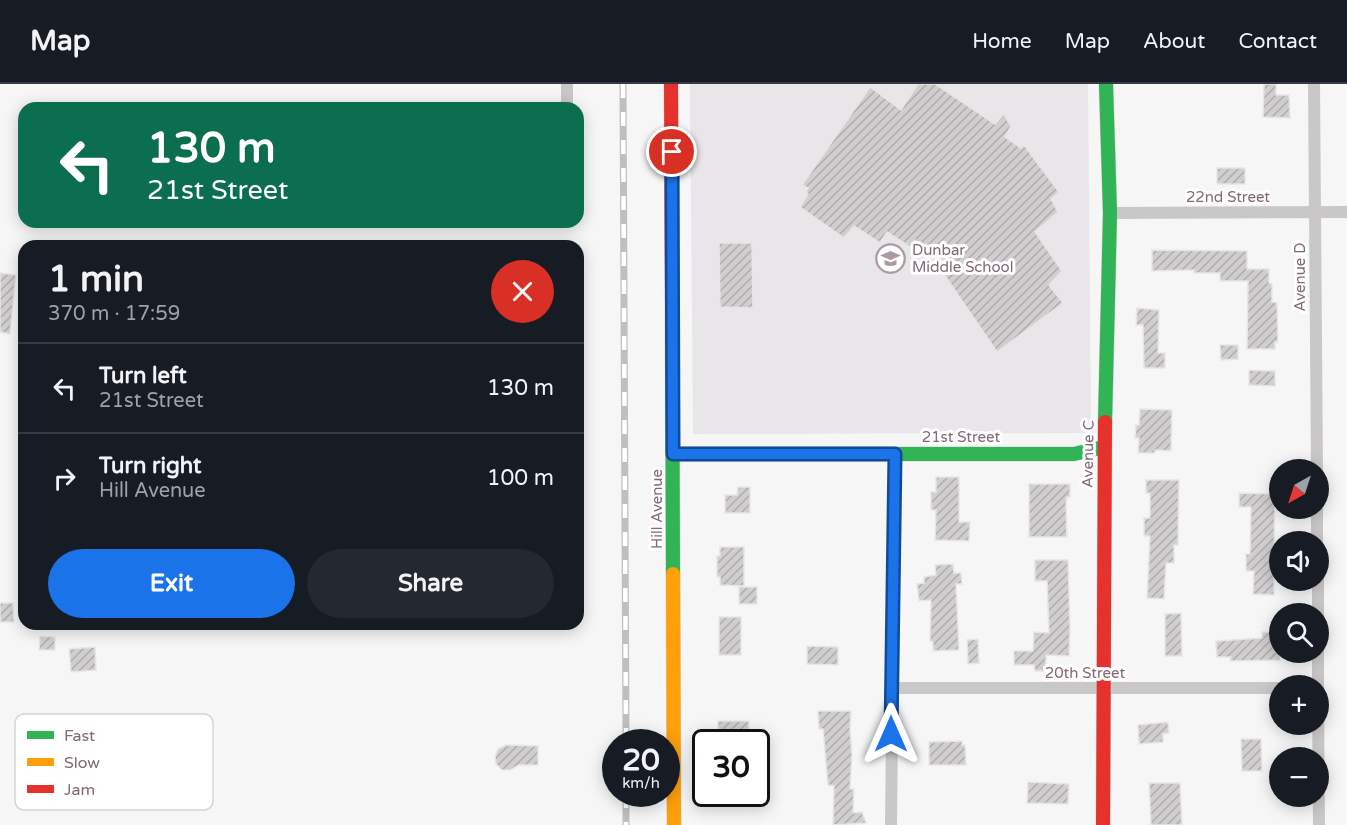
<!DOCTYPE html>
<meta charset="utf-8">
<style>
:root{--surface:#171b24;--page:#242831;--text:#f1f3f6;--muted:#9ea1a6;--line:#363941;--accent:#1a73e8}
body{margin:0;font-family:"Varela Round",sans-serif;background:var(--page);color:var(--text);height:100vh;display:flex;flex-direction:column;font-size:22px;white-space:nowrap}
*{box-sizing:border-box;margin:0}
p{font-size:20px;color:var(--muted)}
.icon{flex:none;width:33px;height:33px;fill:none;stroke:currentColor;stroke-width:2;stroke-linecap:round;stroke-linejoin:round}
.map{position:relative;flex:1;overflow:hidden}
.panel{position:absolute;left:18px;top:156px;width:566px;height:390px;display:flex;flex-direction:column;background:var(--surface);border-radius:18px;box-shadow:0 3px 15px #0003}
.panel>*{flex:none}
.guide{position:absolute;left:18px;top:18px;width:566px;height:126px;border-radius:18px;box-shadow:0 3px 15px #0003;background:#0b6e4f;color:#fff;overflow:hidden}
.needle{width:39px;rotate:219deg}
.tools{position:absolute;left:1269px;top:375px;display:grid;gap:12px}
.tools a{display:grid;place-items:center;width:60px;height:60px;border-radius:50%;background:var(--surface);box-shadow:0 3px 15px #0003;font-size:30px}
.speed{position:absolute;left:602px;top:645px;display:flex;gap:12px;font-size:30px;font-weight:700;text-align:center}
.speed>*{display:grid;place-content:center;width:78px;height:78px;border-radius:50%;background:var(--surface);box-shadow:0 3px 15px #0003;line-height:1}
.speed small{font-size:15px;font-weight:400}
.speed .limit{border:3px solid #111;border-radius:9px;background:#fff;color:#111}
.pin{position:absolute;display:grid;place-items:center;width:51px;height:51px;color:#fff;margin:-26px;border:3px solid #fff;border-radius:50%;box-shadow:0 2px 6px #0007}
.me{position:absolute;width:66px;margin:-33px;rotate:0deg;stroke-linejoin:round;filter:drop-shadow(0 0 4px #0008)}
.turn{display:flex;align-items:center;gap:21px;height:126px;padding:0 30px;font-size:27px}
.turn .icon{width:78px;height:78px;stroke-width:2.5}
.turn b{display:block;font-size:42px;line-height:51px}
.round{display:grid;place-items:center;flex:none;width:63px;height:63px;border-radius:32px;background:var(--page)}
.summary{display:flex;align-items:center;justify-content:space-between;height:102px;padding:0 30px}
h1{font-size:36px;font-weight:700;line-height:45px}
.button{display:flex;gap:12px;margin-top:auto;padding:12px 30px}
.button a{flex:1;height:69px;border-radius:36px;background:var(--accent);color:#fff;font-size:24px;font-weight:700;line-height:69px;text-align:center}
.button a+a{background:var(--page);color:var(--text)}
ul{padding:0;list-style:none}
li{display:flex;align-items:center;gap:18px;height:90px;padding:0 30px;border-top:2px solid var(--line)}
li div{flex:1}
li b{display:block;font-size:22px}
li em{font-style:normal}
header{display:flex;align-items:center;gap:36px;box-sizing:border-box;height:84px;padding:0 30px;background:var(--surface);border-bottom:2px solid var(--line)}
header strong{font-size:28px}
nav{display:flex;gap:33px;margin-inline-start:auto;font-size:21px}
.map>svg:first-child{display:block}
</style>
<header>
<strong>Map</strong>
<nav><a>Home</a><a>Map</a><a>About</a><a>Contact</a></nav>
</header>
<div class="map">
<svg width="1347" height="741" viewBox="0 0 1347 741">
<defs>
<pattern id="building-hatch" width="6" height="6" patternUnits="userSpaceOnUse" patternTransform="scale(1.5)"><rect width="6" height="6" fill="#d1ced0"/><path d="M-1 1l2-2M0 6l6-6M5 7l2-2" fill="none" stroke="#afabae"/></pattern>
</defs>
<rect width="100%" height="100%" fill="#f6f6f6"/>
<polygon fill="#e8e6e8" points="690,0 1088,0 1091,349 693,350"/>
<g fill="url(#building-hatch)" stroke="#e6e6e6" stroke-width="1.5">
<polygon points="918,0 935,0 995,40 1004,30 1011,42 1005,53 1021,64 1024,61 1059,108 1051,115 1058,128 1035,148 1062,187 1049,201 1063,219 997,268 941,186 949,180 915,156 910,163 887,148 880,159 854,142 844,154 800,123 808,110 806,108 808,104 802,101 870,3 901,26"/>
<polygon points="1264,0 1276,0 1276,11 1289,11 1290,34 1263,33"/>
<rect x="1217" y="84" width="28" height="16"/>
<polygon points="719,159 752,159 753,224 720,223"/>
<polygon points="1152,166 1247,167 1247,185 1269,185 1269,199 1272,200 1272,218 1277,219 1278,258 1275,258 1275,265 1247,265 1248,197 1220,197 1220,189 1194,189 1194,186 1152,187"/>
<polygon points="0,189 16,191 10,250 0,248"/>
<polygon points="1137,224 1159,226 1158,269 1165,269 1165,284 1144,284 1143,241 1136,241"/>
<polygon points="1220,261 1238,261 1238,275 1221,276"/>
<polygon points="1249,286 1275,287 1275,302 1249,301"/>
<polygon points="1140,325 1172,326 1171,367 1155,366 1155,369 1138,369 1139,354 1135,354 1136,341 1139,341"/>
<polygon points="936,393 959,393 959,438 970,438 969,457 935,456 936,426 931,426 931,408 936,408"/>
<polygon points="1146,396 1179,396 1178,461 1174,461 1174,479 1166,479 1164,515 1147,514 1150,452 1144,452 1144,434 1150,434 1150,409 1146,409"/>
<polygon points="1029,400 1070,400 1070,413 1067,413 1066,421 1067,453 1029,453"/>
<polygon points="738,403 750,403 750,429 725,429 725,411 737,411"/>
<polygon points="1239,409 1275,410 1274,473 1280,474 1280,488 1274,488 1274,511 1253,510 1254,487 1246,487 1246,470 1250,470 1251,423 1239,423"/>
<polygon points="720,463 744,463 744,502 720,501 720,493 717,493 717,472 720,472"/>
<polygon points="1035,476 1068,476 1070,545 1069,572 1046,571 1046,587 1035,587 1034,581 1014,581 1014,567 1033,567 1034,548 1049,549 1047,497 1035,497"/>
<polygon points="953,480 954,489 961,489 962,500 956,500 959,566 933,567 933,558 930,557 931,516 919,517 917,500 924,499 924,493 936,491 935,481"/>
<rect x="739" y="503" width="18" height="17"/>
<polygon points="0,519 13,519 14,538 0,538"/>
<polygon points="1181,529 1182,572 1165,572 1165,530"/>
<rect x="719" y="533" width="22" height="38"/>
<polygon points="1262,548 1280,548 1280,576 1230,577 1231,573 1217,573 1216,557 1262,554"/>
<polygon points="40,552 55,553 55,566 39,566"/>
<polygon points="978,555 979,579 968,580 967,556"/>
<polygon points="807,562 838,563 838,581 807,580"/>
<polygon points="95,563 96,586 71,588 69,565"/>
<polygon points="818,627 851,627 850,645 852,671 850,705 854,705 853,729 862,728 866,739 833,741 834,702 828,701 823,645 819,645"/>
<polygon points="718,637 749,637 749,652 734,652 734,649 718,650"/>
<polygon points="1168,638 1169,649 1163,650 1163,658 1139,660 1138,641"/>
<polygon points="1241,655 1261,655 1262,687 1242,687"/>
<polygon points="962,657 962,661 965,661 966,681 929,681 929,658"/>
<polygon points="506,661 538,662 538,681 519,681 510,686 502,686 496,680 495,673 498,665"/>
<polygon points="1028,698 1069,700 1068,720 1027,719"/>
<polygon points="1149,699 1180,699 1182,741 1151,741"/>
</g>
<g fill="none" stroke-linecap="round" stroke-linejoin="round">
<defs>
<g id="fast">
<polyline points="672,213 673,490"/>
<polyline points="1105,338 1110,129 1106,0"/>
<polyline points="673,370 1074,370 1104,363"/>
</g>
<polyline id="slow" points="673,490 674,741"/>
<g id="jam">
<polyline points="671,0 672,213"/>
<polyline points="1103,741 1105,338"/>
</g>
</defs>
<use href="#fast" stroke="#d4d2d3" stroke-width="15"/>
<use href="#slow" stroke="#d4d2d3" stroke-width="15"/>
<use href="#jam" stroke="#d4d2d3" stroke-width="15"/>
<g stroke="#cac7c8" stroke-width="12">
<polyline points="1314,0 1317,386"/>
<polyline points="567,24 567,0"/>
<polyline points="1110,129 1347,128"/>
<polyline points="1317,424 1317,458"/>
<polyline points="1318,496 1318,530"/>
<polyline points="1318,568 1318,602"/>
<polyline points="891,604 1280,604"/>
<polyline points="1318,612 1319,741"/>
<polyline points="891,741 895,370"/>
</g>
<use href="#fast" stroke="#30b455" stroke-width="14"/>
<use href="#slow" stroke="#ff9f0a" stroke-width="14"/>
<use href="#jam" stroke="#e5322d" stroke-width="14"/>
<defs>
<g id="rail">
<polyline points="623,0 626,658"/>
<polyline points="626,710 626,741"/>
</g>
</defs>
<use href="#rail" stroke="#c1bec0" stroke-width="7"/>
<use href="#rail" stroke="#fff" stroke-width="4.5" stroke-dasharray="14" stroke-linecap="butt"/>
</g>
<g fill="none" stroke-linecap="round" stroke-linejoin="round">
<defs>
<polyline id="route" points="672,68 673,370 895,370 891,650"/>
</defs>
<use href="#route" stroke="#114b97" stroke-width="15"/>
<use href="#route" stroke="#1a73e8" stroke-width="10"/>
</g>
<defs>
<symbol id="school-ring" viewBox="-11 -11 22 22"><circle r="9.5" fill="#fff" stroke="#ad99a3" stroke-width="1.5"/><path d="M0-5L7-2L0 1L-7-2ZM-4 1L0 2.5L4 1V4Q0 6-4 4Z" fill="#ad99a3"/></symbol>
</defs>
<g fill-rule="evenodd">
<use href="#school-ring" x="874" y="158" width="33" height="33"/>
</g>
<g text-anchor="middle" stroke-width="6" stroke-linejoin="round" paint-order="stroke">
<g font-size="15" fill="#856777" stroke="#fff">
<text x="1228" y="118">22nd Street</text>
<text transform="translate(1300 193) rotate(-90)" y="5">Avenue D</text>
<text x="961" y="358">21st Street</text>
<text transform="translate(1088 370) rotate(-89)" y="5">Avenue C</text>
<text transform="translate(657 425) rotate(-90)" y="5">Hill Avenue</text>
<text x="1085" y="594">20th Street</text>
</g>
<g font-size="15" fill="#856777" stroke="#fff" text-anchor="start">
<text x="912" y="171">Dunbar<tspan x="912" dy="17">Middle School</tspan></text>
</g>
</g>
<rect x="15" y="630" width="198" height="96" rx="9" fill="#fff" stroke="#dad1d6" stroke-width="1.5"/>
<rect x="27" y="647" width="27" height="8" fill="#30b455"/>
<rect x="27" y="674" width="27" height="8" fill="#ff9f0a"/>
<rect x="27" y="701" width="27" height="8" fill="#e5322d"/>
<g font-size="16" fill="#856777">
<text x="64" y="657">Fast</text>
<text x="64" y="684">Slow</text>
<text x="64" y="711">Jam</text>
</g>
</svg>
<div class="tools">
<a><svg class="needle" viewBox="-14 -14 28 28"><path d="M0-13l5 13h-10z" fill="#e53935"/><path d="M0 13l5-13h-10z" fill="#9ea1a6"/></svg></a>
<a><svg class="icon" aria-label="sound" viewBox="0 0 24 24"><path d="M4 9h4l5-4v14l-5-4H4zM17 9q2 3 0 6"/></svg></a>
<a><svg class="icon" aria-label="search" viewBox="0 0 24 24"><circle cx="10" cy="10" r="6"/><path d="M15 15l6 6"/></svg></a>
<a>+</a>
<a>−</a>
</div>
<div class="speed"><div>20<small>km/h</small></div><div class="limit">30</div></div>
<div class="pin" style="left:672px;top:68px;background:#d93025"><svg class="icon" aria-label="arrive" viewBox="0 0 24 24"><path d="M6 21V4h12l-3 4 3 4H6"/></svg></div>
<svg class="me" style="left:891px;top:650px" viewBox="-20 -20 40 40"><path d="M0-17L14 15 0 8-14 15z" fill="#1a73e8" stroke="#fff" stroke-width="4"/></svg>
<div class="guide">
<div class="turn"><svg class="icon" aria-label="left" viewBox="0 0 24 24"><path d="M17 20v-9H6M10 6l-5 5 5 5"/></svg><div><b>130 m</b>21st Street</div></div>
</div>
<section class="panel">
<div class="summary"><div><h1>1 min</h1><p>370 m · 17:59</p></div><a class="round" style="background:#d93025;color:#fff"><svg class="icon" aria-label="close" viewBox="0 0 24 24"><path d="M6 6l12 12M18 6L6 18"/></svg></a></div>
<ul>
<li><svg class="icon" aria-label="left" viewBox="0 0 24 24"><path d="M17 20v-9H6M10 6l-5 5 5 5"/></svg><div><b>Turn left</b><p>21st Street</p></div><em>130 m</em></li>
<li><svg class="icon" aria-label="right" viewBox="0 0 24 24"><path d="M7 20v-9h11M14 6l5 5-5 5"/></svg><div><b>Turn right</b><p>Hill Avenue</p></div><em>100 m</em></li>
</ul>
<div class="button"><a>Exit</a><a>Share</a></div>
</section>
</div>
